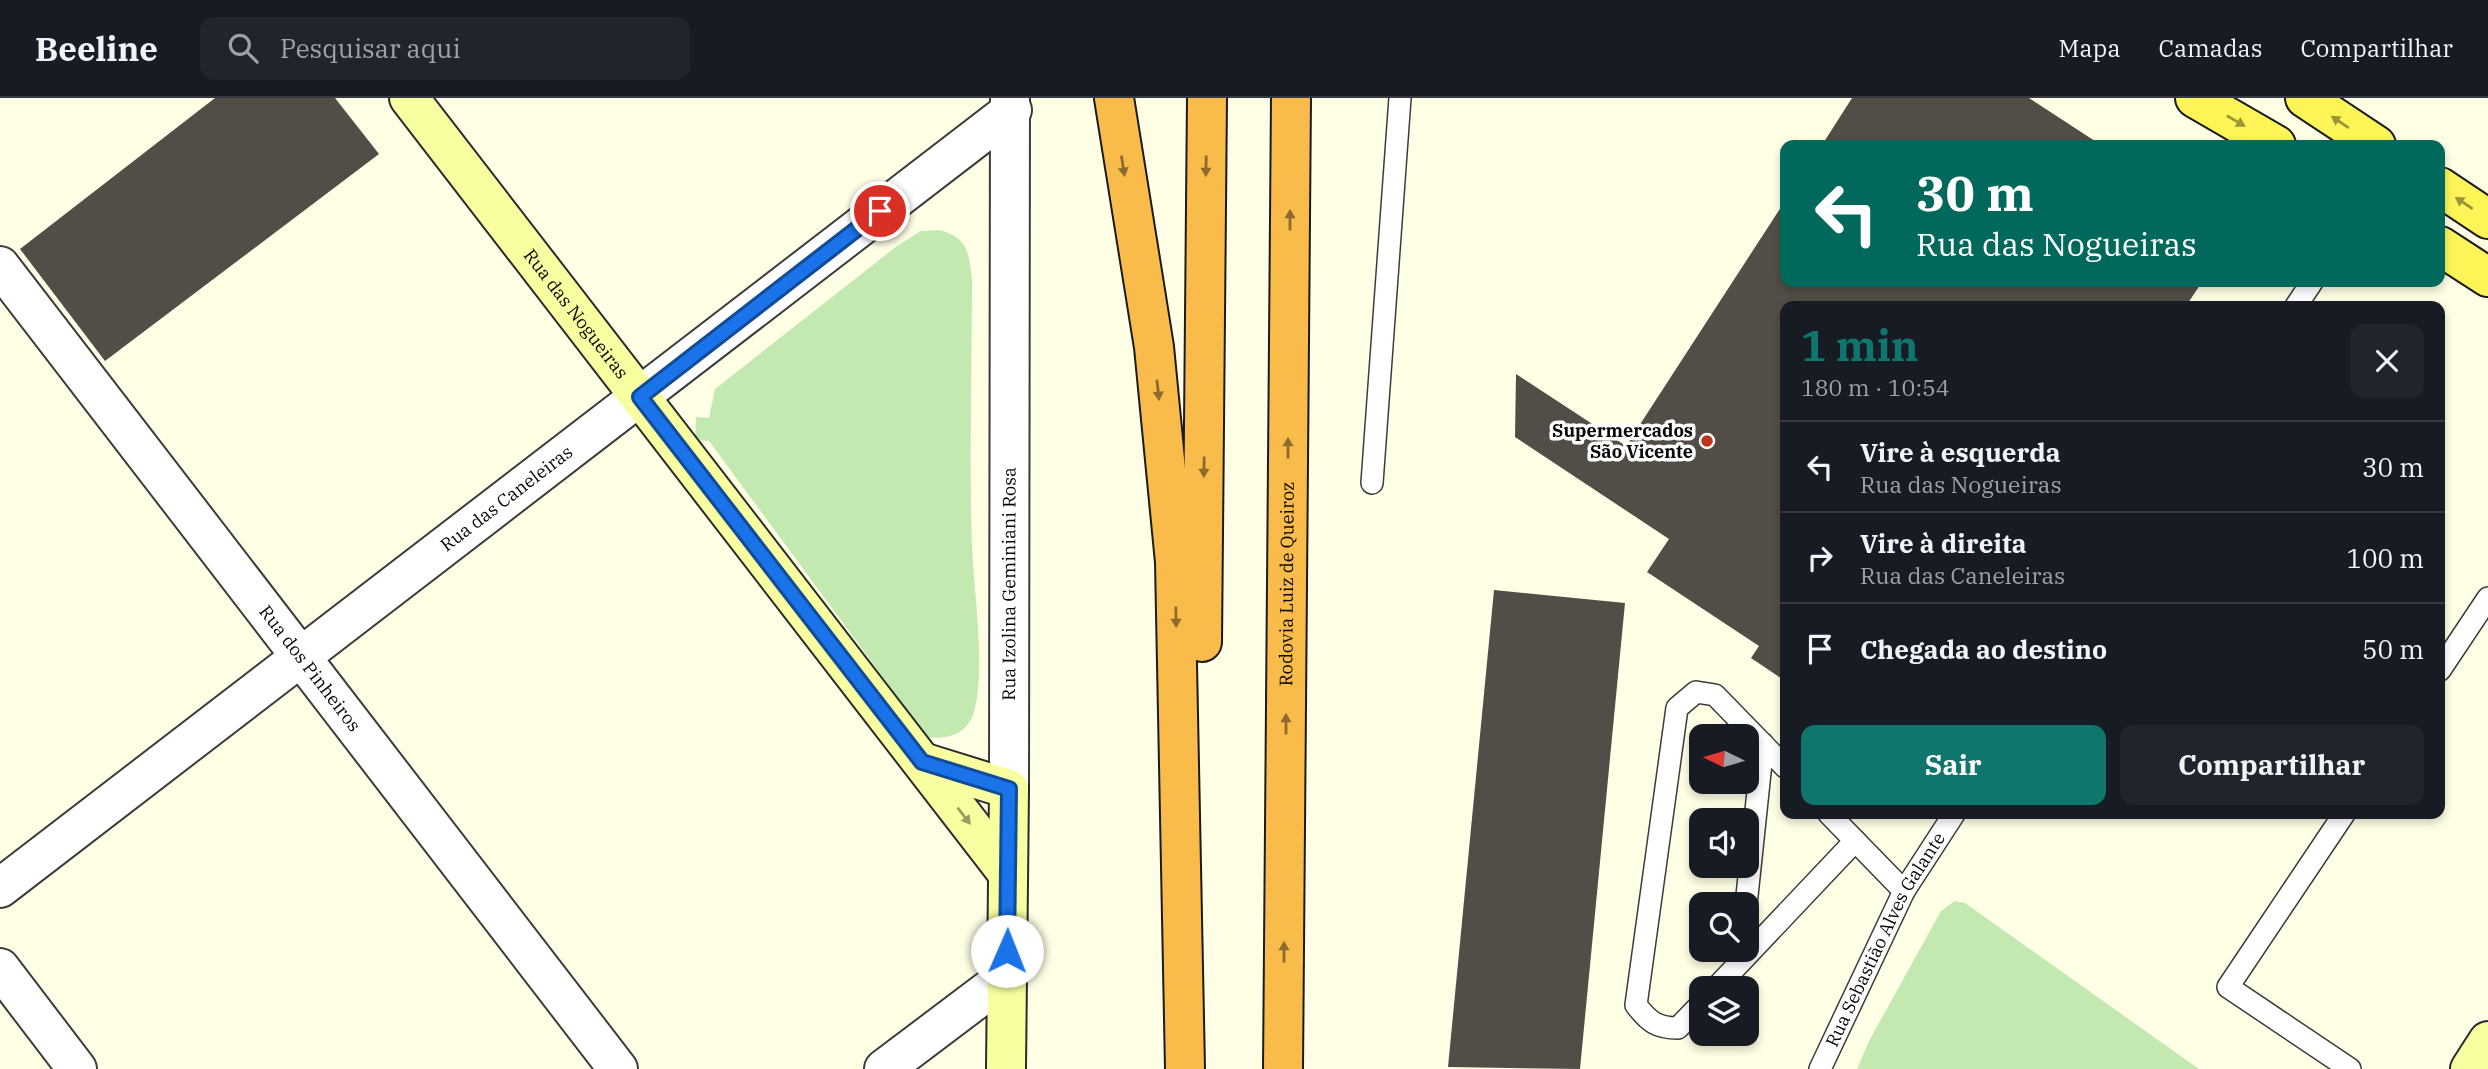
<!DOCTYPE html>
<html lang="pt">
<meta charset="utf-8">
<style>
:root{--surface:#171b24;--page:#20242c;--text:#f1f3f6;--muted:#9ea1a6;--line:#363941;--accent:#0f766e}
body{margin:0;font-family:"IBM Plex Serif",serif;background:var(--page);color:var(--text);height:100vh;display:flex;flex-direction:column;font-size:26px;white-space:nowrap}
*{box-sizing:border-box;margin:0}
p{font-size:23px;color:var(--muted)}
.icon{flex:none;width:38px;height:38px;fill:none;stroke:currentColor;stroke-width:2;stroke-linecap:round;stroke-linejoin:round}
.map{position:relative;flex:1;overflow:hidden}
.panel{position:absolute;left:1780px;top:203px;width:665px;height:518px;display:flex;flex-direction:column;background:var(--surface);border-radius:14px;box-shadow:0 4px 10px #0003}
.panel>*{flex:none}
.banner{position:absolute;left:1780px;top:42px;width:665px;height:147px;border-radius:14px;box-shadow:0 4px 10px #0003;background:#00695c;color:#fff;overflow:hidden}
.needle{width:46px;rotate:275deg}
.buttons{position:absolute;left:1689px;top:626px;display:grid;gap:14px}
.buttons a{display:grid;place-items:center;width:70px;height:70px;border-radius:14px;background:var(--surface);box-shadow:0 4px 10px #0003;font-size:35px}
.pin{position:absolute;display:grid;place-items:center;width:60px;height:60px;color:#fff;margin:-30px;border:4px solid #fff;border-radius:50%;box-shadow:0 2px 7px #0007}
.me{position:absolute;width:77px;margin:-38px;rotate:1deg;stroke-linejoin:round;filter:drop-shadow(0 0 5px #0008)}
.turn{display:flex;align-items:center;gap:24px;height:147px;padding:0 21px;font-size:32px}
.turn .icon{width:91px;height:91px;stroke-width:2.5}
.turn b{display:block;font-size:49px;line-height:60px}
.round{display:grid;place-items:center;flex:none;width:74px;height:74px;border-radius:14px;background:var(--page)}
.summary{display:flex;align-items:center;justify-content:space-between;height:119px;padding:0 21px}
h1{font-size:42px;font-weight:800;line-height:52px;color:var(--accent)}
.cta{display:flex;gap:14px;margin-top:auto;padding:14px 21px}
.cta a{flex:1;height:80px;border-radius:14px;background:var(--accent);color:#fff;font-size:28px;font-weight:800;line-height:80px;text-align:center}
.cta a+a{background:var(--page);color:var(--text)}
ul{padding:0;list-style:none}
li{display:flex;align-items:center;gap:21px;height:91px;padding:0 21px;border-top:2px solid var(--line)}
li div{flex:1}
li b{display:block;font-size:26px}
li em{font-style:normal}
header{display:flex;align-items:center;gap:42px;box-sizing:border-box;height:98px;padding:0 35px;background:var(--surface);border-bottom:2px solid var(--line)}
header strong{font-size:33px}
nav{display:flex;gap:38px;margin-inline-start:auto;font-size:24px}
.search{width:490px;height:63px;background:var(--page);display:flex;align-items:center;gap:18px;box-sizing:border-box;padding:0 24px;border-radius:14px;color:var(--muted);font-size:26px}
.map>svg:first-child{display:block}
</style>
<header>
<strong>Beeline</strong>
<div class="search"><svg class="icon" aria-label="search" viewBox="0 0 24 24"><circle cx="10" cy="10" r="6"/><path d="M15 15l6 6"/></svg>Pesquisar aqui</div>
<nav><a>Mapa</a><a>Camadas</a><a>Compartilhar</a></nav>
</header>
<div class="map">
<svg width="2488" height="971" viewBox="0 0 2488 971">
<rect width="100%" height="100%" fill="#ffffe6"/>
<g fill="#c3e9b0">
<path d="M938,132c29,6 31,22 34,49 0,89 -3,179 0,268 2,47 14,121 2,165 -6,22 -27,28 -47,25l-218,-296 -14,-1 1,-23 13,1 6,-29 182,-143 24,-15z"/>
<polygon points="1955,803 1965,805 2199,971 1857,971 1869,943 1941,813"/>
</g>
<g fill="#524d46">
<polygon points="215,0 335,0 379,56 105,263 20,151"/>
<polygon points="1852,0 2029,0 2101,47 1822,47"/>
<polygon points="1785,103 1785,184 2202,184 2186,208 1785,208 1785,583 1751,560 1759,548 1647,474 1669,441 1515,339 1516,276 1626,348"/>
<polygon points="1494,492 1625,505 1580,971 1448,969"/>
</g>
<g fill="none" stroke-linecap="round" stroke-linejoin="round">
<defs>
<g id="lane">
<polyline points="2296,208 2312,184"/>
<polyline points="1372,385 1400,0"/>
<polyline points="2440,572 2488,500"/>
<polyline points="1829,716 1904,793"/>
<polyline points="2344,716 2228,889 2350,971"/>
<polyline points="1746,807 1763,646"/>
<polyline points="1715,891 1855,743"/>
<path d="M1701,906l-23,24c-21,0 -29,-6 -42,-23l41,-297 19,-16 19,3 70,72"/>
<path id="s1" d="M1820,971l84,-178 50,-77"/>
</g>
<g id="street">
<path id="s2" d="M0,168l618,803"/>
<path id="s3" d="M1009,691l1,-691"/>
<path id="s4" d="M0,790l1012,-778"/>
<polyline points="0,870 77,971"/>
<polyline points="884,971 1006,879"/>
</g>
<g id="secondary">
<path id="s5" d="M409,0l599,776"/>
<polyline points="922,664 1009,691 1006,971"/>
<polyline points="2470,971 2488,943"/>
</g>
<g id="primary">
<polyline points="2195,0 2276,47"/>
<polyline points="2305,0 2376,47"/>
<polyline points="2440,89 2488,121"/>
<polyline points="2440,148 2488,179"/>
</g>
<g id="highway">
<polyline points="1114,0 1154,249 1175,464 1185,971"/>
<polyline points="1202,544 1207,0"/>
<path id="s6" d="M1283,971l8,-971"/>
</g>
</defs>
<use href="#lane" stroke="#3c3c3c" stroke-width="24"/>
<use href="#street" stroke="#3c3c3c" stroke-width="42"/>
<use href="#secondary" stroke="#2b2b2b" stroke-width="42"/>
<use href="#primary" stroke="#1a1a1a" stroke-width="42"/>
<use href="#highway" stroke="#1a1a1a" stroke-width="42"/>
<use href="#lane" stroke="#fff" stroke-width="21"/>
<use href="#street" stroke="#fff" stroke-width="38"/>
<use href="#secondary" stroke="#f8ffa1" stroke-width="38"/>
<use href="#primary" stroke="#fdf458" stroke-width="38"/>
<use href="#highway" stroke="#f9bb4a" stroke-width="38"/>
</g>
<defs><path id="oneway-solid" d="M-6-.8H1V-3.2L6.5 0L1 3.2V.8H-6Z" transform="scale(1.75)"/></defs>
<g fill="#9b9638">
<use href="#oneway-solid" transform="translate(2236 23) rotate(30)"/>
<use href="#oneway-solid" transform="translate(2340 24) rotate(-146)"/>
<use href="#oneway-solid" transform="translate(2464 105) rotate(-146)"/>
</g>
<g fill="#8d6b2d">
<use href="#oneway-solid" transform="translate(1123 68) rotate(81)"/>
<use href="#oneway-solid" transform="translate(1206 68) rotate(91)"/>
<use href="#oneway-solid" transform="translate(1290 122) rotate(-90)"/>
<use href="#oneway-solid" transform="translate(1158 292) rotate(84)"/>
<use href="#oneway-solid" transform="translate(1288 350) rotate(-90)"/>
<use href="#oneway-solid" transform="translate(1204 369) rotate(91)"/>
<use href="#oneway-solid" transform="translate(1176 519) rotate(89)"/>
<use href="#oneway-solid" transform="translate(1286 626) rotate(-90)"/>
<use href="#oneway-solid" transform="translate(1284 854) rotate(-90)"/>
</g>
<use fill="#989d64" href="#oneway-solid" transform="translate(964 718) rotate(52)"/>
<g fill="none" stroke-linecap="round" stroke-linejoin="round">
<defs>
<polyline id="route" points="880,113 640,299 922,664 1009,691 1007,853"/>
</defs>
<use href="#route" stroke="#114b97" stroke-width="18"/>
<use href="#route" stroke="#1a73e8" stroke-width="12"/>
</g>
<circle fill="#bc351f" stroke="#fff" stroke-width="2.5" cx="1707" cy="343" r="7"/>
<g text-anchor="middle" stroke-width="7" stroke-linejoin="round" paint-order="stroke">
<g font-size="18" fill="#090909" stroke="#fff">
<text dy="6" stroke="none"><textPath href="#s5" startOffset="273">Rua das Nogueiras</textPath></text>
<text dy="6" stroke="none"><textPath href="#s4" startOffset="639">Rua das Caneleiras</textPath></text>
<text dy="6" stroke="none"><textPath href="#s3" startOffset="205">Rua Izolina Geminiani Rosa</textPath></text>
<text dy="6" stroke="none"><textPath href="#s6" startOffset="485">Rodovia Luiz de Queiroz</textPath></text>
<text dy="6" stroke="none"><textPath href="#s2" startOffset="508">Rua dos Pinheiros</textPath></text>
<text dy="6" stroke="none"><textPath href="#s1" startOffset="145">Rua Sebastião Alves Galante</textPath></text>
</g>
<g font-size="18" font-weight="bold" fill="#090909" stroke="#fff" text-anchor="end">
<text x="1693" y="339">Supermercados<tspan x="1693" dy="21">São Vicente</tspan></text>
</g>
</g>
</svg>
<div class="buttons">
<a><svg class="needle" viewBox="-14 -14 28 28"><path d="M0-13l5 13h-10z" fill="#e53935"/><path d="M0 13l5-13h-10z" fill="#9ea1a6"/></svg></a>
<a><svg class="icon" aria-label="sound" viewBox="0 0 24 24"><path d="M4 9h4l5-4v14l-5-4H4zM17 9q2 3 0 6"/></svg></a>
<a><svg class="icon" aria-label="search" viewBox="0 0 24 24"><circle cx="10" cy="10" r="6"/><path d="M15 15l6 6"/></svg></a>
<a><svg class="icon" aria-label="layers" viewBox="0 0 24 24"><path d="M12 4l9 5-9 5-9-5zM3 14l9 5 9-5"/></svg></a>
</div>
<div class="pin" style="left:880px;top:113px;background:#d93025"><svg class="icon" aria-label="arrive" viewBox="0 0 24 24"><path d="M6 21V4h12l-3 4 3 4H6"/></svg></div>
<svg class="me" style="left:1007px;top:853px" viewBox="-20 -20 40 40"><circle r="19" fill="#fff"/><path d="M0-13L10 11 0 6-10 11z" fill="#1a73e8"/></svg>
<div class="banner">
<div class="turn"><svg class="icon" aria-label="left" viewBox="0 0 24 24"><path d="M17 20v-9H6M10 6l-5 5 5 5"/></svg><div><b>30 m</b>Rua das Nogueiras</div></div>
</div>
<section class="panel">
<div class="summary"><div><h1>1 min</h1><p>180 m · 10:54</p></div><a class="round"><svg class="icon" aria-label="close" viewBox="0 0 24 24"><path d="M6 6l12 12M18 6L6 18"/></svg></a></div>
<ul>
<li><svg class="icon" aria-label="left" viewBox="0 0 24 24"><path d="M17 20v-9H6M10 6l-5 5 5 5"/></svg><div><b>Vire à esquerda</b><p>Rua das Nogueiras</p></div><em>30 m</em></li>
<li><svg class="icon" aria-label="right" viewBox="0 0 24 24"><path d="M7 20v-9h11M14 6l5 5-5 5"/></svg><div><b>Vire à direita</b><p>Rua das Caneleiras</p></div><em>100 m</em></li>
<li><svg class="icon" aria-label="arrive" viewBox="0 0 24 24"><path d="M6 21V4h12l-3 4 3 4H6"/></svg><div><b>Chegada ao destino</b></div><em>50 m</em></li>
</ul>
<div class="cta"><a>Sair</a><a>Compartilhar</a></div>
</section>
</div>
